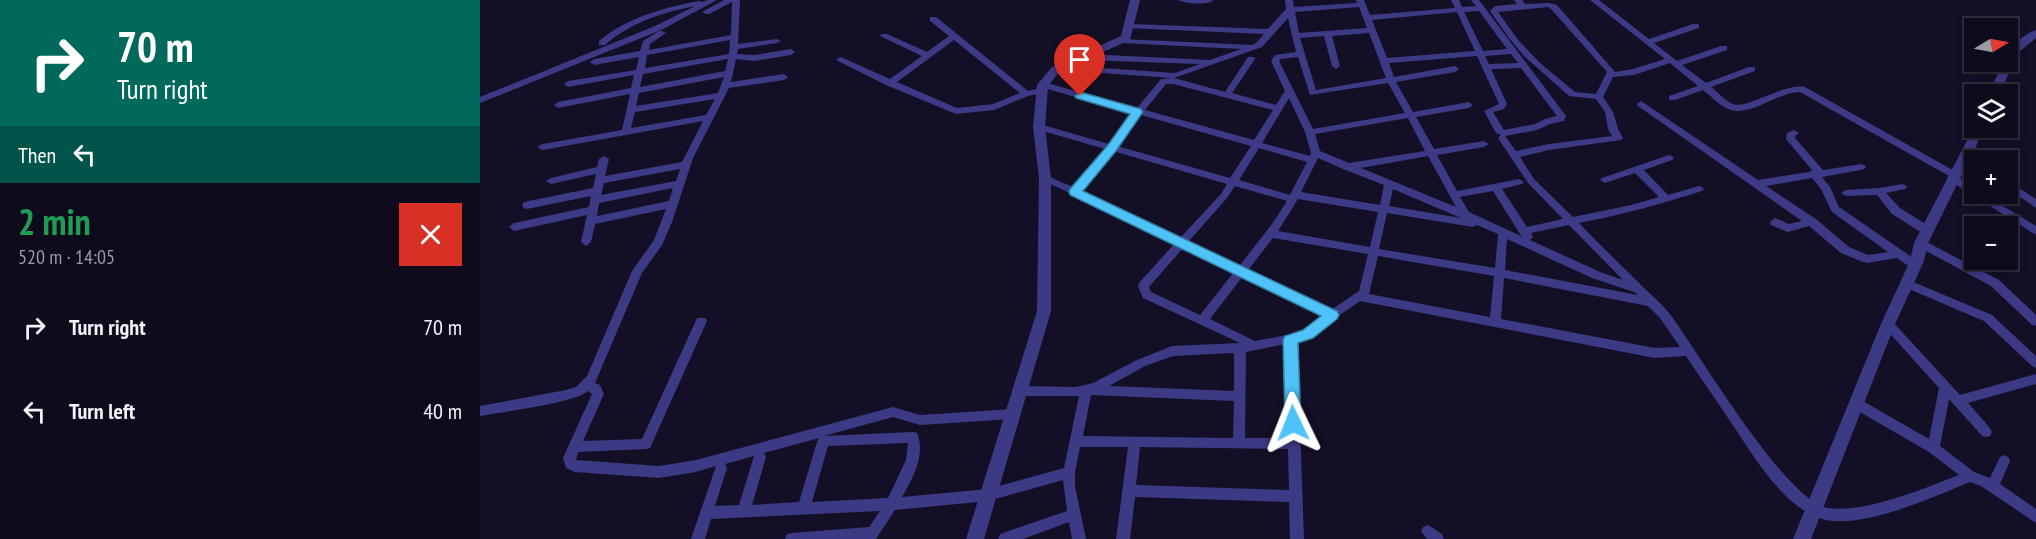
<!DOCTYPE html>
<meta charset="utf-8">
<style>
:root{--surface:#0e0b1c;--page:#1c1929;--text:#f1f3f6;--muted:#9b9ba3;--line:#2e2b3b}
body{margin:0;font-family:"PT Sans Narrow",sans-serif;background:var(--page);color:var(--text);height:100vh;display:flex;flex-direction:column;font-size:22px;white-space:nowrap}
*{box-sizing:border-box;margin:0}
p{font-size:20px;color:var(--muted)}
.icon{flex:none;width:33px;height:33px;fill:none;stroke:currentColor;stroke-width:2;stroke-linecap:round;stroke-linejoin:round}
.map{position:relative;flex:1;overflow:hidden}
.sheet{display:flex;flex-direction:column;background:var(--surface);width:480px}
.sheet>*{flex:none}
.guide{background:#00695c;color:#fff;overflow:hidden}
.needle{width:39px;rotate:80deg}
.buttons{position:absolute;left:1484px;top:18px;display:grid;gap:12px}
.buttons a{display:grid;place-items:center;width:54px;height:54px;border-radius:0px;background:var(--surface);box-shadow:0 3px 9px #0003,0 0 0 2px var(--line);font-size:30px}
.pin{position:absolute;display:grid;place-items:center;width:51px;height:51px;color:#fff;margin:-62px -26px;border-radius:50% 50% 50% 0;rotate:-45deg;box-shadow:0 0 6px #0007}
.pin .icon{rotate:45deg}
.me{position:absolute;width:66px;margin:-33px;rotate:358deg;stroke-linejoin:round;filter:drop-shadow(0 0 4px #0008)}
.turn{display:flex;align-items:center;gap:21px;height:126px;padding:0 18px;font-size:27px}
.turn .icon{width:78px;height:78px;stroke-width:2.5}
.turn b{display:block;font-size:42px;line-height:51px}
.then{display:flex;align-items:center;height:57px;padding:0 18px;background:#0003;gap:12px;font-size:22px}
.round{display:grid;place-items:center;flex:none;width:63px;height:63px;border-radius:0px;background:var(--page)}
.overview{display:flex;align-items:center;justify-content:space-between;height:102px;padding:0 18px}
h1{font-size:36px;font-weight:700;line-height:45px;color:#1e9e55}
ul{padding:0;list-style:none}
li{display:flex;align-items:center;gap:18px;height:84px;padding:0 18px}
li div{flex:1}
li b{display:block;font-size:22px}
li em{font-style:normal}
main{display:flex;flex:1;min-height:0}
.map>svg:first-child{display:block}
</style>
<main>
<section class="sheet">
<div class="guide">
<div class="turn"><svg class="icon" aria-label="right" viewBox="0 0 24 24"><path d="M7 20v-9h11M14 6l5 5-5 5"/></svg><div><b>70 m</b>Turn right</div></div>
<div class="then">Then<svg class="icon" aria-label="left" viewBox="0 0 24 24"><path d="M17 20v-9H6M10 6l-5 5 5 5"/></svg></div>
</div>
<div class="overview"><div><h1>2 min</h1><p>520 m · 14:05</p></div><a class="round" style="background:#d93025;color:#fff"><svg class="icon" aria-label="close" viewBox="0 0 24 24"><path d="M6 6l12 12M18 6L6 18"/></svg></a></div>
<ul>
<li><svg class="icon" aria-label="right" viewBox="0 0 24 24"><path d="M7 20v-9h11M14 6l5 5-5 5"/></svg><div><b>Turn right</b></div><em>70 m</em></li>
<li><svg class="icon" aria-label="left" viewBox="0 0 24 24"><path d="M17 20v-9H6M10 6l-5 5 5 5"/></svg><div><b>Turn left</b></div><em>40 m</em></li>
</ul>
</section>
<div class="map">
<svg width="1556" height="539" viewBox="0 0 1556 539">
<rect width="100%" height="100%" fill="#130f26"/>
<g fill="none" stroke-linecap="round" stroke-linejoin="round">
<g fill="#3d3a85" fill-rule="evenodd">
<path d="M227,0h10l-56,30 -181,73v-6l175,-71 40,-20c-33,7 -64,16 -90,39h-6v-4c29,-24 64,-33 100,-40l3,1z"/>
<path d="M244,0h16l-2,44 39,-5 4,2 -4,2 -39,6 -1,5 17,1 37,-6 4,3 -4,3 -37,6 -18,-2 -5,23 53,-8 4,3 -4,3 -55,8 -36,70 -21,64 -10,23 -20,28 -47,110 5,2 4,9 -21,47 59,-2 55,-121h8l2,3 -57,127 -4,1 -68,3 -2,8 83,6 37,-6 197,-53 27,8 93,-6 4,1 2,4 -2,4 -4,1 -93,6 -27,-8 -69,19 89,-4 4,1c9,21 -4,45 -15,64l86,-8 76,-21 15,-72h-59l-4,-1 -2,-4 2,-4 4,-1 56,1 17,-4 44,-23 35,-14 68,-3 -97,-45 -5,-12 1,-3 36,-40 -133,-63 -2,-2 5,-3 28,12 32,-38 -69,-20 -2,-2 2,-2 3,-1 70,20 24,-31 -93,-26v-4l3,-1 94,26 24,-29 11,-1 -111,-8 -3,-1v-4l117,8 25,-9 -115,-4 -4,-3 4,-3 125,6 31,-11 -119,-6 -4,-2 4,-2 130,6 4,-2 8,-9 -137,-6v-4h3l138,5 18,-20 -1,-9h8l1,7 63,-4 -1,-3h8l6,15 85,-7 -4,-8h8l3,7 14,-1 -5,-6h8l87,116 -2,5 -14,3 -13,6 -32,6 11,15 33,-7 63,-8 -4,-7 -3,-17 -9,-13 -27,-3 -45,-40 -15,-18 -19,-27 5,-5 22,-2 -3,-4h8l3,4 24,-1 8,2 58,67 18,-3 32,-10 -75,-59h9l50,39 44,-15h6v4l-45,15 23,18 44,-15h6v4l-45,15 24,18 43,-16h6v4l-44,16c7,5 14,14 22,17 13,6 50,-21 72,-17l153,86 2,2 -2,2 16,10v7h9l53,32v9l-87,-55 -2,-2 2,-2 -149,-84c-22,0 -48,24 -69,18 -10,-3 -20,-14 -28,-20l-28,10h-6v-4l29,-10 -28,-23 -36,12 -21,2 -10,20 10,15 5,17 5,9 -2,2 -72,10 -29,7 14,22 39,38 58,-12 28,-8 -24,-24 -30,10 -5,-3 2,-2 67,-23 3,1 2,2 -2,2 -28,10 24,25 31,-9 3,1 2,2 -2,2c-41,13 -81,24 -123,32 20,21 41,41 61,61 10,10 21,19 29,29 29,38 117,189 159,195 38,5 95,-19 131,-33l-30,-23 -76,-44 -2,-4 2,-4 4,-1 4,1 68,39 10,-51 -55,-61 -2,-3 2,-3h8l68,74 76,-21v10l-68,19 22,25 2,4 -2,4 -4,1 -4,-1 -33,-37 -9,47 34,26 16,6 10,-21 4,-2 4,2 2,4 -10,23 36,25v14l-55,-37 -11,-4c-36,15 -105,46 -144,38 -41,-9 -72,-64 -94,-96 -15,-23 -31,-45 -46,-68l-31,2 -295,-57 -56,39 -7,2 7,197h-14l-1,-37 -154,-5 -5,42h-14l12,-92h-48l-5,25v14l11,53h-14l-3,-17 -46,17h-25l2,-5 67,-23 -4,-31 -75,21 -93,9 -19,29h-91l2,-5 5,-1 77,-6 11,-16 -169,8 -6,20h-14l25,-73 -20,6 -37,6 -84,-6 -9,-4 -3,-10 29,-64 -4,-3c-13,12 -87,21 -108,25v-10l86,-16 10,-3 11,-11 45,-105 22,-31 12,-31 -71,15 -4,18 -5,4 -5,-4 6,-27 -73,16 -5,-4 5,-4 75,-16 2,-11 -64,13 -3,-1 -2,-3 2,-3 69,-14 3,-14 -45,10 -5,-3 5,-3 46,-11 2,-8 5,-3 5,3 -4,17 77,-14 21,-41 -160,29 -3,-1 -2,-2 2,-2 3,-1 79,-14 8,-36 -72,14 -4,-3 4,-3 73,-14 3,-13 -66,12 -4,-3 4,-3 68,-11 3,-13 -45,8 -4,-3 4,-3 46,-8 3,-10 16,-10h3l4,2 -16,11 -1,6 82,-15 1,-33 -23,12h-3l-4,-2zM879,7l8,21 -68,5 -4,-21zM1068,7l3,2 56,63 -11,22 -21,-2 -35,-29 -21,-22 -21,-29zM999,11l28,38 -24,2 -19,-39zM977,12l18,39 -88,7 -15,-38zM808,18l8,34 -21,3 -4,6 14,30 -9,14 -44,-12 23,-34 -1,-2h-6l-23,35 -51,-14 88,-31zM889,33l17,45 -70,12 -16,-52 24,-2 8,30 4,3 4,-3 -8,-30zM250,40l-1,14 -84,14 2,-13zM1031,54l7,9 -29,1 -4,-8zM997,56l22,48 -15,7 12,22 5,2 -3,3 30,45 35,36 -36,8 -25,-38 20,-5 2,-2 -5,-3 -62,12 -20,-36 47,-8 5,-3 -5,-3 -50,8 -18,-32 53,-9 4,-3 -4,-3 -56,10 -17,-30 59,-10 4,-3 -4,-3 -61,11 -5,-14zM818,57l12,38 78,-12 17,30 -92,16 -34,-68 2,-2zM248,59l-3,12 -85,16 3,-13zM1041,68l36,48 -12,3 -10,5 -31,6 -11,-18 11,-3 3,-5 -16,-35zM244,77l-6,16 -82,13 3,-13zM686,84h7l100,26 -19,30 -109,-30zM809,98l16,34 6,21 -1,3 -48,-13zM235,99l-9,16 -75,13 4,-16zM661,115l110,31 -21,32 -113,-32zM928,118l17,33 -76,12 -29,-12 -5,-17zM779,148l48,14 -17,33 -51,-15zM633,151l114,33 -6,10 -40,43 -100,-46zM948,156l28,51 -95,-39zM838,158l25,11 41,16 -4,20 -79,-13zM200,169l-4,12 -75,14 3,-12zM755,186l52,15 -15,23 -32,41 -51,-24 38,-43zM193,188l-4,13 -72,15 2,-13zM913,189l68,29 -72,-12zM1013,191l27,43 3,3 -54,-25 -9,-15zM818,199l80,13 -8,35 -92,-16zM907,213l86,14 4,-2 21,9 -3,34 -116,-19zM1089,225l54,55 -23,-8 -70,-32 3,-3 -2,-4zM793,238l95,16 -9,37 -28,19 -83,-40zM1027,239l85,39 42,14 4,3 -133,-25zM704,247l50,25 -34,43 -49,-23 -2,-5zM898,256l116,20 -4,41 -121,-23zM763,276l80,40 -26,17 -42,8 -45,-22zM1024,278l144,28 12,12 20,29 -25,1 -154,-29zM805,344l3,94h-43l1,-86zM754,353v38l-125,-5 36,-20 28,-10zM611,395l143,6 -1,37 -150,-2zM343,437l-4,1 -2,4 -18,60 -47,3 14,-48 -2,-4zM428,443l-2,17 -18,38 -76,4 16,-56zM660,447l148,2 1,41 -153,-5zM274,456l-15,49 -24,1 12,-38 -2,-4z"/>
<path d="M698,0h34l1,1c-8,4 -27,3 -35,-1z"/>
<path d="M450,17h6l92,74 12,-3 4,3 -1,2 -15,3 -34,14 -38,4 -70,-29 -50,-25 4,-3 3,1 47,21 32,-23 -42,-20 1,-2h6l40,18 22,-16 -19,-15zM474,40l66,53 -27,11 -36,4 -60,-26z"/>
<path d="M1161,101l117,79 51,-8 3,-2 -26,-31 1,-6 7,-3 5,3 -4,3v2l28,32 38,-6 3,1 2,2 -2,2 -3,1 -39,7 8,10 9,20 80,55 1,3 -1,3h-8l-14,-10 -30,5 -4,-1 -22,-9 -32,-27 -21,6 -17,-7 -1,-3 5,-4 14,6 13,-3 -164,-115 -1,-2zM1332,178l9,11 11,23 56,40 -20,3 -19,-8 -33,-28 -50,-33z"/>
<polygon points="1527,180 1556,199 1556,208 1527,188"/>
<polygon points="1422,184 1425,185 1427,187 1425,189 1406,193 1420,208 1452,228 1453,231 1452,234 1444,234 1412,214 1397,195 1366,196 1361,193 1366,190 1399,188"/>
<polygon points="1441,239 1519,280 1556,315 1556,326 1552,325 1511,286 1437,246 1436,243"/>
<polygon points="1426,279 1512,315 1556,356 1556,368 1552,366 1504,321 1422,286 1421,283 1422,280"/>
<polygon points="948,525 962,534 964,539 947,539 941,531 943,527"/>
</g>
<g fill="#3d3a85" fill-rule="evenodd">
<polygon points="650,0 660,0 650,40 580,71 568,86 565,127 571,178 571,311 504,539 486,539 557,311 559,178 553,127 557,85 572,67 641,36"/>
<path d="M1556,30v8l-17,14 -20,42h-10l14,-32h4c0,-15 16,-27 29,-32z"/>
<polygon points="1494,127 1505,128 1448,243 1444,261 1415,324 1331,539 1313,539 1401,324 1430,261 1434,243"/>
</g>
</g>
<polygon fill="#4fc3f7" stroke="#337fa1" stroke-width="1.5" points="600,92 661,109 663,112 636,151 603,191 857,311 859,315 857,319 833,338 818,343 821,423 819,428 813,430 808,428 805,423 803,340 805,336 823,330 841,316 590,195 589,192 590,189 628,145 650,114 596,98 595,96"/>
</svg>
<div class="buttons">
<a><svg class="needle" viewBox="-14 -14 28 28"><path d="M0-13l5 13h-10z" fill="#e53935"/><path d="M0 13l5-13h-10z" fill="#9b9ba3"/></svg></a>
<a><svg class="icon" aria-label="layers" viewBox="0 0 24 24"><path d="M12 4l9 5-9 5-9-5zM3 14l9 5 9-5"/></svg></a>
<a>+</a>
<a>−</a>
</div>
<div class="pin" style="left:600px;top:96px;background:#d93025"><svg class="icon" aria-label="arrive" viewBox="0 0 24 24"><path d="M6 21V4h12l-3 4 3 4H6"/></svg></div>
<svg class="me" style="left:813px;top:423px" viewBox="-20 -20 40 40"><path d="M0-17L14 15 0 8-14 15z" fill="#4fc3f7" stroke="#fff" stroke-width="4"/></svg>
</div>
</main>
